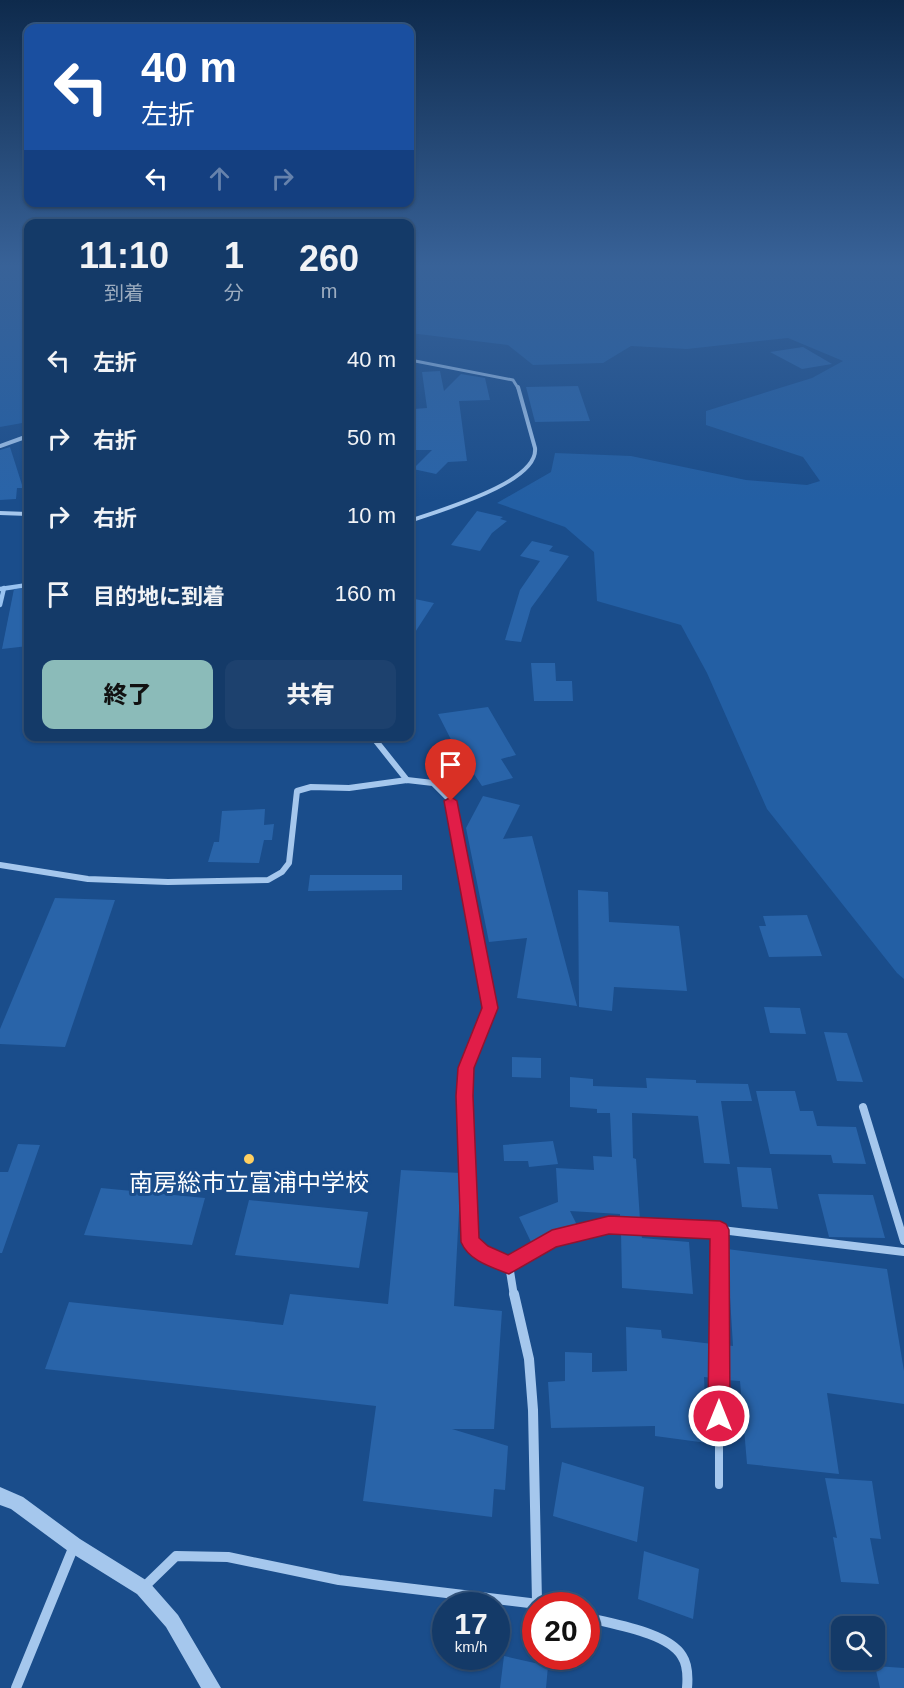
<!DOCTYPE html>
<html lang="ja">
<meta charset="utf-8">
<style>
:root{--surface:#143a68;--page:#1d416e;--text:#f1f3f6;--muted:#9dadc0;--line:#33547c;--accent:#8bbbb9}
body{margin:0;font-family:Arial,"Noto Sans JP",sans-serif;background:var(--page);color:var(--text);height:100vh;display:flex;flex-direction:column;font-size:22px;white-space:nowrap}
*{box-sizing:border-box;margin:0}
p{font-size:20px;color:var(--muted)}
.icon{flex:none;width:33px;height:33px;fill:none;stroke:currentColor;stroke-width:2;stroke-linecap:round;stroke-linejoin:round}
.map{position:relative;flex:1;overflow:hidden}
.panel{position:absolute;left:24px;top:219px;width:390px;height:522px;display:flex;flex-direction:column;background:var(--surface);border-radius:12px;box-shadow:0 2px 4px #0004,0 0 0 2px var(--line)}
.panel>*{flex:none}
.top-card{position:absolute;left:24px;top:24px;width:390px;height:183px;border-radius:12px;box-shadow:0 2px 4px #0004,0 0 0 2px var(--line);background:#1a4fa0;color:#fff;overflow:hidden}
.buttons{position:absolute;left:831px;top:1616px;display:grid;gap:12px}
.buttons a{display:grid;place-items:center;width:54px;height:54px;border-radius:12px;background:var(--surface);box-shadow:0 2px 4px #0004,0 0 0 2px var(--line);font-size:30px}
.speed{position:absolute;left:432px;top:1592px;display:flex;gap:12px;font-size:30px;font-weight:700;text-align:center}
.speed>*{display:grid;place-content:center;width:78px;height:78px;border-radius:50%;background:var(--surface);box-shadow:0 2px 4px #0004,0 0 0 2px var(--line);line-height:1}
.speed small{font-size:15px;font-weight:400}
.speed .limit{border:9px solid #d22;background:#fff;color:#111}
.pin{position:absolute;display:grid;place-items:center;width:51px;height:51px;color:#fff;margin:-62px -26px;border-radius:50% 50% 50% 0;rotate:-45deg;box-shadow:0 0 6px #0007}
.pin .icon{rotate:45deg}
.me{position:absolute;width:66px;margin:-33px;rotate:0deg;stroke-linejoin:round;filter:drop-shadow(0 0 4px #0008)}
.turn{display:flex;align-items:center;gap:21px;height:126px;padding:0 18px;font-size:27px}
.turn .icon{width:78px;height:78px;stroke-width:2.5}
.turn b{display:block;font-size:42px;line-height:51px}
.lanes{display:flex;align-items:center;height:57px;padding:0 18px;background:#0003;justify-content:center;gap:30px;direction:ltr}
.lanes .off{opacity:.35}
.eta{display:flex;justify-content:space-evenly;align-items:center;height:102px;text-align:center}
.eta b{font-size:36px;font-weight:800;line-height:42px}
.button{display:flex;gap:12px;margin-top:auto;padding:12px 18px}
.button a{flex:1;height:69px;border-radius:12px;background:var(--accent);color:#111;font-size:24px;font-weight:800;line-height:69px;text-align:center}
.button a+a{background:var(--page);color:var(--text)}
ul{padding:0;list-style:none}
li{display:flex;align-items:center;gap:18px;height:78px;padding:0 18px}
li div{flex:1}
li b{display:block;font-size:22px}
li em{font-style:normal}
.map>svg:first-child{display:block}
</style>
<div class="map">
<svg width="904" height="1688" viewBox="0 0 904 1688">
<rect width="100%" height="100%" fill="#1a4d8b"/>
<g fill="#235fa4">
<polygon points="0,265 28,265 28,422 0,427"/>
<polygon points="410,265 904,265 904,979 897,973 767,809 707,673 681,625 597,601 594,552 565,527 497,503 551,472 555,453 631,456 746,480 807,485 820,481 803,457 706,425 706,411 812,378 843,361 788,338 687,349 631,346 603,363 533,365 508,345 410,333"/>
</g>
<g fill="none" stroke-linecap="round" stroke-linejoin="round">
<g stroke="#98c2f0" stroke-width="4.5">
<polyline points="0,589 28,585"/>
<polyline points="0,605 4,588"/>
</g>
</g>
<g fill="#2964a9">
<polygon points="803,347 832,364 802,369 770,352"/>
<polygon points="440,371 444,391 461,374 485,378 490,400 459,401 467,461 448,462 436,474 413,469 432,450 410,450 410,417 414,417 414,409 427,408 422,372"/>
<polygon points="578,386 590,421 535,422 526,387"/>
<polygon points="10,447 23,488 17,488 16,499 0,500 0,450"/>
<polygon points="477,511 503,517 500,519 507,521 492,533 480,551 451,545"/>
<polygon points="532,541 553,546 549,551 569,556 531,608 521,642 505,640 520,590 540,561 520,556"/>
<polygon points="28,588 28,646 2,649 14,589"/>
<polygon points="410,598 434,603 410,640"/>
<polygon points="531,663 555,663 556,681 572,681 573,701 534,701"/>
<polygon points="488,707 516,755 501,759 513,778 482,786 474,774 469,775 438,714"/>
<polygon points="483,796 520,805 503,839 532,836 577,1006 517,998 527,938 489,942 466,828"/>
<polygon points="265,809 264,825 274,824 272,840 264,840 259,863 208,862 214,842 219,842 222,811"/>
<polygon points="310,875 402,875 402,890 308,891"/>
<polygon points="578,890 608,892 609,922 679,926 687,991 614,987 612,1011 579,1007"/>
<polygon points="55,898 115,900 65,1047 0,1044 0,1029"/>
<polygon points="807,915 822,956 769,957 759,926 766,926 763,916"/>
<polygon points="764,1007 800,1008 806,1034 770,1033"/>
<polygon points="824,1032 847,1033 863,1082 837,1081"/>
<polygon points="512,1057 541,1058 541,1078 512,1077"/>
<polygon points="570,1077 593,1079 593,1086 647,1088 646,1078 696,1080 696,1083 748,1084 752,1101 721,1101 730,1164 704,1163 698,1116 632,1113 633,1158 636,1159 640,1220 620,1219 620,1214 570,1211 577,1225 531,1242 519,1217 558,1202 556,1168 594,1170 593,1156 612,1157 610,1113 597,1113 597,1109 570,1107"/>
<polygon points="756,1091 795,1091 800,1111 813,1111 817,1126 856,1127 866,1164 833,1163 831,1155 770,1154"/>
<polygon points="553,1141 558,1164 529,1167 528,1161 504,1161 503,1145"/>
<polygon points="18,1144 40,1145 2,1253 0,1253 0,1172 8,1172"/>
<polygon points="737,1167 771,1168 778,1209 742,1207"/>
<polygon points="401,1170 461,1173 454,1306 502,1311 494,1429 452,1429 508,1446 505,1490 494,1489 492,1517 363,1501 376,1406 45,1369 69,1302 283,1325 290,1294 388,1304"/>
<polygon points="101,1188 205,1198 192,1245 84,1235"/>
<polygon points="818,1194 873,1195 885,1238 829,1237"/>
<polygon points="249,1200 368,1212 359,1268 235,1255"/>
<polygon points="621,1231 641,1232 642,1238 689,1242 693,1294 622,1288"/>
<polygon points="727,1249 887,1269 904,1371 904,1404 827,1393 839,1474 747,1464 740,1381 725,1380 725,1345 733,1346"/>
<polygon points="626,1327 661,1330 662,1338 713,1344 713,1378 704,1377 707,1443 655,1436 655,1426 551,1428 548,1382 565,1381 565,1352 592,1353 592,1372 627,1371"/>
<polygon points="562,1462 644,1487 637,1542 553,1516"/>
<polygon points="825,1478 872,1481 881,1539 870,1538 879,1584 841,1582 833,1537 837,1538"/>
<polygon points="644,1551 699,1569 693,1619 638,1599"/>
<polygon points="504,1656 548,1666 546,1688 500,1688"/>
<polygon points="875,1666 904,1668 904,1688 880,1688"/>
</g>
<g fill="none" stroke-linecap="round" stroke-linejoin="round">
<polyline stroke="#a5c7ed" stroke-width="6" points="719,1230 719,1296"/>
<polyline stroke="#a5c7ed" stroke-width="8" points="719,1294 719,1485"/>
<polyline stroke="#a5c7ed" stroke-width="3" points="410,360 513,380 518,388"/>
<g stroke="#a5c7ed" stroke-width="4">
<polyline points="0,446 28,436"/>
<polyline points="0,513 28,514"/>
<path d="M410,521c27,-10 129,-38 125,-73l-17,-61"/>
</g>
<polyline stroke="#a5c7ed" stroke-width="4.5" points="372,736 374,738"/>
<g stroke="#a5c7ed" stroke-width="6">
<polyline points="372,736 407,780"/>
<polyline points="0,865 88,879 168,882 268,880 282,872 289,863 297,791 311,787 349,788 407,780 433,783 451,801 486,984"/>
</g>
<g stroke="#a5c7ed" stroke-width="8">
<polyline points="485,983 490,1008 466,1068 464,1096 470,1242 481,1253 509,1265 514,1296"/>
<polyline points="863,1107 904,1241"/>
<polyline points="509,1265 552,1239 609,1225 705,1228 904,1252"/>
</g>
<g stroke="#a5c7ed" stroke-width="10">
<polyline points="514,1294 529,1359 533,1410 537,1602"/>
<polyline points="143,1588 176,1556 228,1557 339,1580 546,1605"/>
<path d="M586,1617c25,7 82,15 96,39 6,9 6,21 5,32"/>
<polyline points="16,1688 74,1546"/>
</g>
<polygon fill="#a5c7ed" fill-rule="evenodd" points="0,1487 23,1497 80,1539 149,1582 178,1615 221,1688 201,1688 166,1627 137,1594 68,1551 11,1509 0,1505"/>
</g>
<linearGradient id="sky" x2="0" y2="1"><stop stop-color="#0e2a4c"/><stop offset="0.53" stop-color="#386298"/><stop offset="1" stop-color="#386298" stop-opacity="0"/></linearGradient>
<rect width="904" height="501" fill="url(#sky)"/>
<path fill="#e11d48" stroke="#92132f" stroke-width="1.5" d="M451,797l6,4 41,207 -24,60 -1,28 6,142 9,8 20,9 44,-25 57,-14 111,5 6,3 3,6 1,186 -4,7 -7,3 -8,-3 -3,-7 2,-177 -101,-5 -53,13 -47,27c-18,-7 -40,-13 -48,-32l-5,-146 2,-28 24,-60 -38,-207z"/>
<circle fill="#ffd061" stroke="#1a4d8b" stroke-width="2" cx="249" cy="1159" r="6"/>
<g text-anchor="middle" stroke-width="6" stroke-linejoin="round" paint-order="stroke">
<g font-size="24" fill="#fff" stroke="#1a4d8b">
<text x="249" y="1191">南房総市立富浦中学校</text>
</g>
</g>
</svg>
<div class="buttons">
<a><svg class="icon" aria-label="search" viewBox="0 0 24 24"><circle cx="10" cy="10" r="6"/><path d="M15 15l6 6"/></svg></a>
</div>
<div class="speed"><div>17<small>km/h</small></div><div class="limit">20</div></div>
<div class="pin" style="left:451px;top:801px;background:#d93025"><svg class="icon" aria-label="arrive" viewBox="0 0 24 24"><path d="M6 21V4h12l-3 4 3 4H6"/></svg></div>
<svg class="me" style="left:719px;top:1416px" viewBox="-20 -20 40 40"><circle r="17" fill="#e11d48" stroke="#fff" stroke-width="3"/><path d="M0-11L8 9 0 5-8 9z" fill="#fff"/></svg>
<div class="top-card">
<div class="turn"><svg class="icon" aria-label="left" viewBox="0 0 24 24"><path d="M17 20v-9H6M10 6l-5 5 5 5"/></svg><div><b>40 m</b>左折</div></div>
<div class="lanes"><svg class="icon" aria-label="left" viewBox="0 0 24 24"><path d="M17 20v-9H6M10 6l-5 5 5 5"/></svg><svg class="icon off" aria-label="ahead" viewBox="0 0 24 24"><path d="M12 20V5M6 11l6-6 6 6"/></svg><svg class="icon off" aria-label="right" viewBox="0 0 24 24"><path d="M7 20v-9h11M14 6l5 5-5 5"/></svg></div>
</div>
<section class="panel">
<div class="eta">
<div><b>11:10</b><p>到着</p></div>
<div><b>1</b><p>分</p></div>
<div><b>260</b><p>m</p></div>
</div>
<ul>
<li><svg class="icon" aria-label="left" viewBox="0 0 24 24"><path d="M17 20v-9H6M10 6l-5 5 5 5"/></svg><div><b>左折</b></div><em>40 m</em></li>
<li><svg class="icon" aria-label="right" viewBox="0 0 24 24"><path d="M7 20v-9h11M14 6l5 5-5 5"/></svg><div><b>右折</b></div><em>50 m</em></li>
<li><svg class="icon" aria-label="right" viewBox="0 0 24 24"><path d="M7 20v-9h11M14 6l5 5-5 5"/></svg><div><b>右折</b></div><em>10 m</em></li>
<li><svg class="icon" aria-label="arrive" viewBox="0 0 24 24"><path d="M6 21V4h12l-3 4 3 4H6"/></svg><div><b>目的地に到着</b></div><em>160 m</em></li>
</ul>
<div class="button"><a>終了</a><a>共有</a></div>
</section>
</div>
